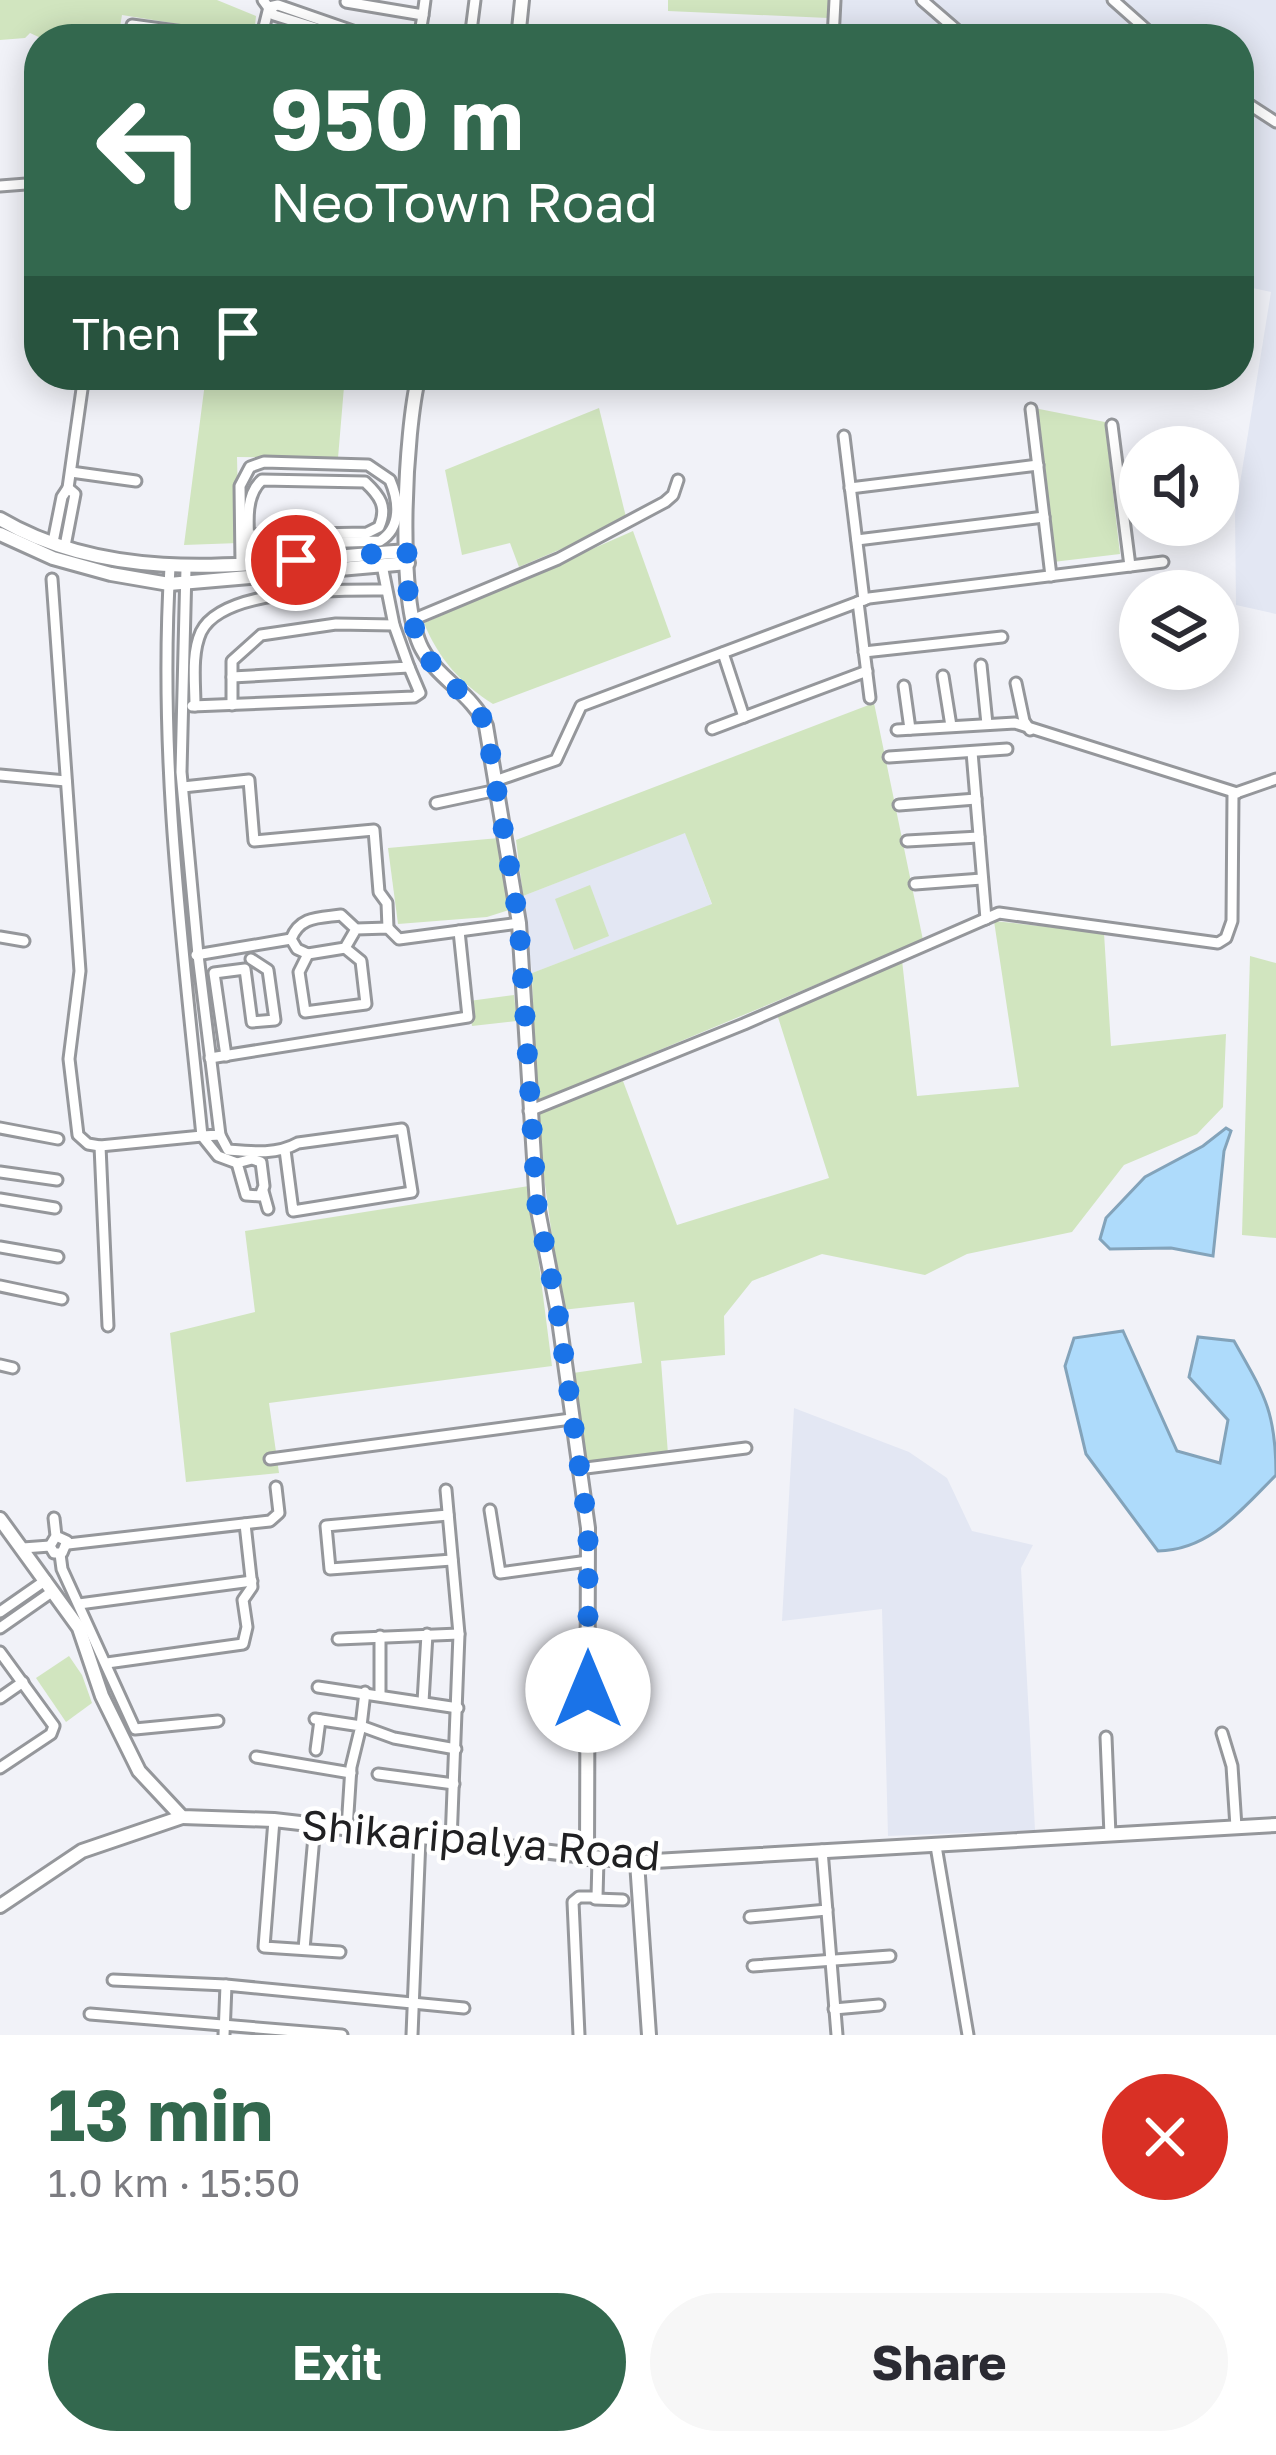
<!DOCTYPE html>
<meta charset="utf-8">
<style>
:root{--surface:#fff;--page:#f7f7f7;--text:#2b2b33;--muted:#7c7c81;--accent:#33684e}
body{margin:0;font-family:"Golos Text",sans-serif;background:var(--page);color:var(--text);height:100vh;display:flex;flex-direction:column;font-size:45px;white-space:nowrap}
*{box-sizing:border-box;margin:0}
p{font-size:39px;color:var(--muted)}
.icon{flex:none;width:66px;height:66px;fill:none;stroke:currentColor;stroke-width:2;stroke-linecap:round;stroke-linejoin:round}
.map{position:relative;height:2035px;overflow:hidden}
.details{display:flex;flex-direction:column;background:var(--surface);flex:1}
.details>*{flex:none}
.guide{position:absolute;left:24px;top:24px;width:1230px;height:366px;border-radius:48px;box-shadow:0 6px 30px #0003;background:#33684e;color:#fff;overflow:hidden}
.tools{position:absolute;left:1119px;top:426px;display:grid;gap:24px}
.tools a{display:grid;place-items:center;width:120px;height:120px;border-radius:50%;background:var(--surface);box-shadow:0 6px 30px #0003;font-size:60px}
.pin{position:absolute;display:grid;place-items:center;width:102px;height:102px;color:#fff;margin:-51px;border:6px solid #fff;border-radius:50%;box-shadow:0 3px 12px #0007}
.me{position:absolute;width:132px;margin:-66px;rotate:0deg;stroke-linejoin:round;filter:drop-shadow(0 0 9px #0008)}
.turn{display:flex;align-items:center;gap:42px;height:252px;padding:0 48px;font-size:54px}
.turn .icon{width:156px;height:156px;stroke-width:2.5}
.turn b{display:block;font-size:84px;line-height:102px}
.then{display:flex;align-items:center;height:114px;padding:0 48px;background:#0003;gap:24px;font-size:45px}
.round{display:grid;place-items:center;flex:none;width:126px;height:126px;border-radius:63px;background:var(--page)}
.summary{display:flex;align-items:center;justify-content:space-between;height:204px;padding:0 48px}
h1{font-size:72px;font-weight:700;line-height:90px;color:var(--accent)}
.action{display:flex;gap:24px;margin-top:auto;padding:24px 48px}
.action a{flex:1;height:138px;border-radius:72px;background:var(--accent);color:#fff;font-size:48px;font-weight:700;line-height:138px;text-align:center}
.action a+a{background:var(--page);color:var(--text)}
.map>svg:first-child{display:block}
</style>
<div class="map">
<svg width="1276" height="2035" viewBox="0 0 1276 2035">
<rect width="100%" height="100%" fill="#f1f2f8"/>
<g fill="#e3e7f3">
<polygon points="829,0 1276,0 1276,614 1236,605 1235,514 1271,292 1239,285 1239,39 826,39"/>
<polygon points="685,832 712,905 532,973 523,896"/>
<polygon points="794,1408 909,1452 947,1478 972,1531 1033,1545 1021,1568 1035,1830 888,1836 882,1609 782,1621"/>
</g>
<g fill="#d1e5bf">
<polygon points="0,0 217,0 256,16 254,36 122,15 118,39 43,39 30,33 25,38 0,40"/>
<polygon points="668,0 829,0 828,18 668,11"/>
<polygon points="206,375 345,375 338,458 237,457 239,543 184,545"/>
<polygon points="599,408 627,521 519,567 510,543 462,555 445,470"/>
<polygon points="1034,408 1105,422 1120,554 1053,562"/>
<path d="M633,531l38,106 -178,67c-32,-20 -55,-46 -69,-81z"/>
<polygon points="874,703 923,940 535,1102 532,973 712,904 685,833 523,896 516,840"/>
<polygon points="499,838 509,910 487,917 398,924 388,848"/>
<polygon points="590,885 609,936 574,950 555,899"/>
<polygon points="994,921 1104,933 1111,1046 1226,1034 1223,1107 1197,1134 1124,1165 1072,1232 967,1254 925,1275 822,1254 752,1281 724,1316 725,1355 661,1361 668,1454 587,1464 573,1373 642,1363 634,1302 562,1310 535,1111 623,1081 677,1225 829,1178 777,1014 902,960 917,1096 1019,1087"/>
<polygon points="1250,956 1276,963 1276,1238 1242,1235"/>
<polygon points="514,995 517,1021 472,1026 469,1001"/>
<polygon points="529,1186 552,1366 269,1403 279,1473 186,1482 170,1333 255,1312 245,1231"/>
<polygon points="69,1656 82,1675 92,1703 66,1722 36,1678"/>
</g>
<g fill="#aedbfb" stroke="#83a3ba" stroke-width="3">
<polygon points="1226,1128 1231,1131 1224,1151 1213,1256 1171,1248 1110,1249 1100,1239 1106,1218 1145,1177 1203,1146"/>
<path d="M1123,1331l54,120 43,12 8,-43 -39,-43 9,-40 36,4c30,53 42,70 42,134 -35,35 -66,75 -118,76l-72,-97 -21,-88 9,-28z"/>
</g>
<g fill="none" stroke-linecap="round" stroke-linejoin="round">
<defs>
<g id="minor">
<polyline points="263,0 274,15 351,39"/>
<polyline points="922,0 967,39"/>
<polyline points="1113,0 1157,39"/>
<polyline points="346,2 423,15 425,0"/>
<polyline points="269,7 278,5 376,39"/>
<polyline points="130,39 132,25 235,39"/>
<polyline points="261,39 269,7"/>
<polyline points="419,39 423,15"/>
<polyline points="470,39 475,0"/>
<polyline points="833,39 835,0"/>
<polyline points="1239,98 1276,122"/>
<polyline points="0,186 39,183"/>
<polyline points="1031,409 1051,576"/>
<polyline points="1112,425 1130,566"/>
<polyline points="844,436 864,600"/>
<polyline points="71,472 136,481"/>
<polyline points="68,488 84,375"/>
<polyline points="850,488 1038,465"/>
<polyline points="857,540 1044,517"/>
<polyline points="53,542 62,497 68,488 75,494 65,546"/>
<path d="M250,563c0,-26 -9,-65 12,-83l103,2c15,14 23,25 14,45l-12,6 -117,2"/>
<path d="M241,564l-1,-78 10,-19 14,-5 104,3 22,15c9,21 12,47 -10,61l-130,4"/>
<path d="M170,567c-12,190 13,380 32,569l18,-1 -22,-180 -17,-183 5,-204"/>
<polyline points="52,579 80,971 69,1059 78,1135 88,1144 100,1146 202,1136 218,1156 237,1163"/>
<polyline points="858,602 870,698"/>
<polyline points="412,620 558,559 665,502 673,495 678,480"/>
<polyline points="864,652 1002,637"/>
<polyline points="723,653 744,717"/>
<polyline points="981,665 987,724"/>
<polyline points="943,676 951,726"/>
<polyline points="232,677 409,667 394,625 382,565"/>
<polyline points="1016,683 1024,721 1030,730"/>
<polyline points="904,686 910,729"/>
<polyline points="232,705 232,661 261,635 336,624 394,625"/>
<polyline points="192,706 414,697 420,693 409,667"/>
<path d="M195,706c0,-23 -4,-52 6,-74 22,-45 141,-42 185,-42"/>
<polyline points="712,729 867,671"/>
<polyline points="897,730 1015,723 1237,793"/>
<polyline points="972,752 986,919"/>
<polyline points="889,757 1007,749"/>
<polyline points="0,775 66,781"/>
<polyline points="495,781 556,760 581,706 869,598 1163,562"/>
<polyline points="183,787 249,780 254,841 374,830 379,892 387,903 388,928"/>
<polyline points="436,803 497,790"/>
<polyline points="899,805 976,799"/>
<polyline points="907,841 979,837"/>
<polyline points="915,884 982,879"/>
<path d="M356,929l-11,19 -37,6 -11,-5 -6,-10c9,-23 28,-21 50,-24l15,14 32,-1 11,11 120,-16"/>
<polyline points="0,937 24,941"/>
<polyline points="308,954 299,972 305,1012 366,1004 361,961 345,948"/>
<polyline points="196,955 291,939"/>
<polyline points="226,1056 214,973 245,969 252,1022 275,1020 268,970 251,959"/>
<polyline points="210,1058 468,1017 459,931"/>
<polyline points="529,1111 744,1024 999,913 1218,943 1226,938 1232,921 1233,794 1276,779"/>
<polyline points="0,1128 58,1139"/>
<path d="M220,1135l8,15c23,2 49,5 70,-7l104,-14 10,63 -119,19 -8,-61"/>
<polyline points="100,1146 108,1326"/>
<polygon points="252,1159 261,1162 264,1186 260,1196 246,1195 237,1163"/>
<polyline points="0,1172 57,1180"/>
<polyline points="263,1191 268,1209"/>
<polyline points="0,1199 55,1208"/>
<polyline points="0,1247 58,1257"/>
<polyline points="0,1286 62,1299"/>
<polyline points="0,1365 13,1368"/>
<polyline points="270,1459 571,1419"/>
<polyline points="578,1469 746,1448"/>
<polyline points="446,1490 459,1634 451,1842"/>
<polyline points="490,1510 500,1573 588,1561"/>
<polyline points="448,1515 326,1526 330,1569 452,1560"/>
<polyline points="54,1518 56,1536 50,1546 54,1553 62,1553 67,1541 56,1536"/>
<polyline points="68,1544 270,1521 279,1513 276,1487"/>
<polyline points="23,1548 50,1546"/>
<polyline points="60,1554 62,1569 135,1729 218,1721"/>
<polyline points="79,1604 252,1581"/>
<polyline points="0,1612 46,1580"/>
<polyline points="0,1628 53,1591"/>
<polyline points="380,1636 380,1695"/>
<polyline points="338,1639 459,1634"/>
<polyline points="0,1652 54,1726 51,1734 0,1768"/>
<polyline points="107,1663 243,1644 247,1627 243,1600 252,1587 245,1524"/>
<polyline points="318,1687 458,1708"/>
<polyline points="365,1692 361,1726 394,1738 456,1749"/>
<polyline points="0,1698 23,1682"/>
<polyline points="423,1702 427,1634"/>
<polyline points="315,1719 361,1726 351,1767 347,1829"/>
<polyline points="1222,1733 1232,1766 1236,1827"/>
<polyline points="1106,1737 1110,1835"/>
<polyline points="316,1750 320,1720"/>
<polyline points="256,1757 351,1773"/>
<polyline points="378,1774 454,1784"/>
<polyline points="274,1820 264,1947 340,1952"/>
<polyline points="936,1846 968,2035"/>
<polyline points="822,1850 837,2035"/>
<polyline points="595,1899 623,1900"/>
<polyline points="750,1917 827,1910"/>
<polyline points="304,1949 315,1825"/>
<polyline points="753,1966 890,1956"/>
<polyline points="113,1980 226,1985"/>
<polyline points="834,2009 879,2005"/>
<polyline points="90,2014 342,2035"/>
<polyline points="224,2035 226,1985 464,2008"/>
<polyline points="412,2035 420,1838"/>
<polyline points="579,2035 573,1902 579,1897 597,1897 598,1859"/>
</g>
<g id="tertiary">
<polyline points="518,39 522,0"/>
<path d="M419,375c-14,55 -23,226 3,274 16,30 52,46 64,77l33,197 18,282 21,108 30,215 -1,330"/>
<path d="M0,519c124,73 272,41 408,32"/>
<polyline points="0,534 53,558 111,574 169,584 408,563"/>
<polyline points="0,1519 79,1628 102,1696 139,1771 182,1817 274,1820 637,1862 1276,1825"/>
<polyline points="637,1862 649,2035"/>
<polyline points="0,1906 82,1851 182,1817"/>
</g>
</defs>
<use href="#minor" stroke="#95979b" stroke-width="15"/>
<use href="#tertiary" stroke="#95979b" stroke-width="18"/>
<use href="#minor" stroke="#fff" stroke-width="9"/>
<use href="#tertiary" stroke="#fff" stroke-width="12"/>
</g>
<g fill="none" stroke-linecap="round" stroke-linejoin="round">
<path stroke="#1a73e8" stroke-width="21" stroke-dasharray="0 37.8" d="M296,560l111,-9c0,46 1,90 36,125 16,15 35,30 43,50l33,197 18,282 21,108 30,215v162"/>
</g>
<g text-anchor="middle" stroke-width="9" stroke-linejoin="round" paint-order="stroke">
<g font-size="42" fill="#202022" stroke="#fff">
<text transform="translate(481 1840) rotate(5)" y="15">Shikaripalya Road</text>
</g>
</g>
</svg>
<div class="tools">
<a><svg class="icon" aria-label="sound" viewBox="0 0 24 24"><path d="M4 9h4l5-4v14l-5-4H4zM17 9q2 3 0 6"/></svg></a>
<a><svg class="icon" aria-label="layers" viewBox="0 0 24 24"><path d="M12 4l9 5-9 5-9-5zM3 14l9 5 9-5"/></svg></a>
</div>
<div class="pin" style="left:296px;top:560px;background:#d93025"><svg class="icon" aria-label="arrive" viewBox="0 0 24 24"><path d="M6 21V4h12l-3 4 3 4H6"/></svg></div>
<svg class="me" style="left:588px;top:1690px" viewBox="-20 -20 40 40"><circle r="19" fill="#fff"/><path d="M0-13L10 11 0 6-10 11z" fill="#1a73e8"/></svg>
<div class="guide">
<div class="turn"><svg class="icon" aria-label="left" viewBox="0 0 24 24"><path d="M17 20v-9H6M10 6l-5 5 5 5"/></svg><div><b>950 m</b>NeoTown Road</div></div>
<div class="then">Then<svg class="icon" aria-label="arrive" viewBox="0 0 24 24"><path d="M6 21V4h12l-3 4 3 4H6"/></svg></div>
</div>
</div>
<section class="details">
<div class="summary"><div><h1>13 min</h1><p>1.0 km · 15:50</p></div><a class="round" style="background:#d93025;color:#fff"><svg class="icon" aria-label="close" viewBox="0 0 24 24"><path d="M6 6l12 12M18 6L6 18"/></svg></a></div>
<div class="action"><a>Exit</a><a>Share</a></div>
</section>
